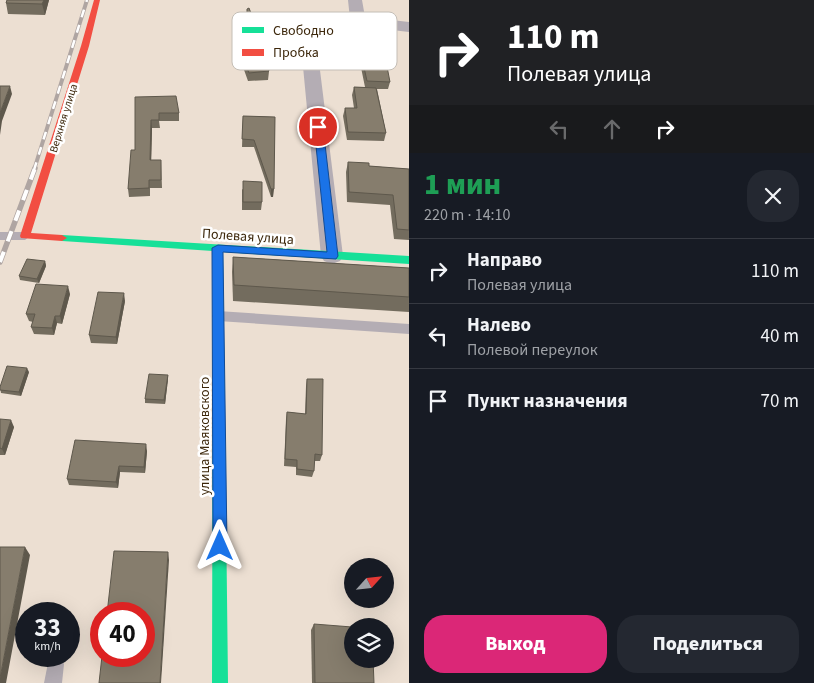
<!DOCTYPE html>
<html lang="ru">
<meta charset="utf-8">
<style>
:root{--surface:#171b24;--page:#242831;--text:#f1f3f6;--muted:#9ea1a6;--line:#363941;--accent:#db2777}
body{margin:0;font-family:"Source Sans 3",sans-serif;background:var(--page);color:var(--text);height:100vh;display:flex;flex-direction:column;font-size:19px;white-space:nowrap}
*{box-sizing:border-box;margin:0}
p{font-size:16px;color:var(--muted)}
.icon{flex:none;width:28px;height:28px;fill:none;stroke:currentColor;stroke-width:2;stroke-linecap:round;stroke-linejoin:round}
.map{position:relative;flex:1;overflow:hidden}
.details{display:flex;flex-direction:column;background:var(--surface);width:405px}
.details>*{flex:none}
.hud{background:#202124;color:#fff;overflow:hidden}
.needle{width:32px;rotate:63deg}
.buttons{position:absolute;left:344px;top:558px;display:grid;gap:10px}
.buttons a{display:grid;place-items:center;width:50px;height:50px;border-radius:50%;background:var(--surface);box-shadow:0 5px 20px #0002;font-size:25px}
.speed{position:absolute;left:15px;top:602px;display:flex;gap:10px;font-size:25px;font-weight:700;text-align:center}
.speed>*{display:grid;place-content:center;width:65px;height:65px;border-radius:50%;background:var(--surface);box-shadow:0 5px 20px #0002;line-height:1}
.speed small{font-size:12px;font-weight:400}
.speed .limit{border:8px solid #d22;background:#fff;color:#111}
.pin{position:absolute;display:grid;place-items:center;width:42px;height:42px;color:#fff;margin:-21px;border:2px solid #fff;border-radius:50%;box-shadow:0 1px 5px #0007}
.me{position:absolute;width:55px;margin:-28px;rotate:0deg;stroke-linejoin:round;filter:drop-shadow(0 0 4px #0008)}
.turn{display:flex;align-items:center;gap:18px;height:105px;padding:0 15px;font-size:22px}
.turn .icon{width:65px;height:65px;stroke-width:2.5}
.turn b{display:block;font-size:35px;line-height:42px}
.lanes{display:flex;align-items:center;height:48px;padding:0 15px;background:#0003;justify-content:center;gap:25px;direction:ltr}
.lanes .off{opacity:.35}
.round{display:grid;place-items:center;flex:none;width:52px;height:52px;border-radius:20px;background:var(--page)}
.overview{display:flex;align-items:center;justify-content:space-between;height:85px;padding:0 15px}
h1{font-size:30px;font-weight:800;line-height:38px;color:#1e9e55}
.primary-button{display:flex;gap:10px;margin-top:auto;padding:10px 15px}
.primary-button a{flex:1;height:58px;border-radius:20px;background:var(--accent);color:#fff;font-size:20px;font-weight:800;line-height:58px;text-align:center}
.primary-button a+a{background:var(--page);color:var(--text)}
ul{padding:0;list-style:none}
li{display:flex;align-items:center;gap:15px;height:65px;padding:0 15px;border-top:1px solid var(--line)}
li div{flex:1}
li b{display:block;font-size:19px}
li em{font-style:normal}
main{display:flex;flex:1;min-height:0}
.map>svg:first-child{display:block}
</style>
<main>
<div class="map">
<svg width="409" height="683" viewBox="0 0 409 683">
<rect width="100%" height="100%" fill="#ecdfd2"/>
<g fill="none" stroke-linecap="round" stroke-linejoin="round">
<g fill="#b4adb4" fill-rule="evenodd">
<polygon points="0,232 25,232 30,236 25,240 0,240"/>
<polygon points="218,311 409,324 409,334 218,321 214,319 212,316 214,313"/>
<polygon points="53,656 61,658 64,664 62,683 44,683 49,658"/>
</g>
<polygon fill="#b4adb4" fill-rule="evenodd" points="348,0 362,0 365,17 409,22 409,32 358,26 316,38 343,256 340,261 332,264 324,261 321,256 300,35 303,32 350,19"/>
<polygon fill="#16e098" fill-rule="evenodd" points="62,235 409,256 409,264 223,252 228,683 212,683 213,251 62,241 57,238"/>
<polygon fill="#f24e42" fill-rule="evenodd" points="94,0 100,0 89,46 31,233 62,235 67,238 62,241 21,238 20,236 81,46"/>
<defs>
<polyline id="rail-far1" points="34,170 87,0"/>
<polyline id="rail" points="0,262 35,168"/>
</defs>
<use href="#rail-far1" stroke="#afa5a2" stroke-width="4"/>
<use href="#rail" stroke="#afa5a2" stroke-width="5.5"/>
<use href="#rail-far1" stroke="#fff" stroke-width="2.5" stroke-dasharray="8" stroke-linecap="butt"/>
<use href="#rail" stroke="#fff" stroke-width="4" stroke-dasharray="11" stroke-linecap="butt"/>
</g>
<g fill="#736c5e">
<polygon points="7,0 49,0 45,15 8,14 6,3"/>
<polygon points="247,9 270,63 268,80 248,81 238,53 238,45 246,44"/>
<polygon points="358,40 390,82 388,89 377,89 386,133 384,141 347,140 343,116 345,108 354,108 352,95 354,87 365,87 357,48"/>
<polygon points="135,97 179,113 179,121 159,121 160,128 152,128 151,160 161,160 162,188 150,188 150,196 129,197 128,189 135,150"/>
<polygon points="243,116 275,117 273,197 271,197 254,147 242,147"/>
<polygon points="348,162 369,166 409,169 409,240 394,239 390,205 347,202 346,172"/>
<polygon points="242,189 262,202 261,210 242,210"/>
<polygon points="233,257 409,268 409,312 233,301 232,272"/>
<polygon points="45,261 46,266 39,283 20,280 19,276"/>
<polygon points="70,294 62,324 57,323 54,335 34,334 31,327 33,322 29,321 26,314"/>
<polygon points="125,301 117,344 91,343 89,335"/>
<polygon points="29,372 21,396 1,393 0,387"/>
<polygon points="168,375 168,379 165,404 145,403 145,399"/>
<polygon points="307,379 322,455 320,461 314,461 314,471 312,477 296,475 296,467 284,466 286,419 287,412 305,414 306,386"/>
<polygon points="0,419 14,427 5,455 0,455"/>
<polygon points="147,451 145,473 120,472 118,488 69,485 67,479"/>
<polygon points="314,624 374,683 312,683 311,630"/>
</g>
<g fill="#5e584c">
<polygon points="44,0 49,0 45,15 42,4"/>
<polygon points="10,86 12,94 2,121 0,135 0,113"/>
<polygon points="151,120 152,128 151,168 150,160"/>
<polygon points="271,189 274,189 273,197 271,197"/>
<polygon points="45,261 46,266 39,283 37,279"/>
<polygon points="68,286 70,294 62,324 60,316"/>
<polygon points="124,293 125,301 117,344 116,337"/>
<polygon points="55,316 57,323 54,335 52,328"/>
<polygon points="27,368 29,372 21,396 19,392"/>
<polygon points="168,375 168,379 165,404 164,400"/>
<polygon points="11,420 14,427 5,455 2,449"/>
<polygon points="146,444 147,451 145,473 144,467"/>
<polygon points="119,466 120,472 118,488 116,482"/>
<polygon points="25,547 30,555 6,683 0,683 0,678"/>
<polygon points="168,552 169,560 161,683 160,683"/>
</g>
<g fill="#867d6d" stroke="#5e584c">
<polygon points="7,0 44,0 42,4 6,3"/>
<polygon points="249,8 270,63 266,64 269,71 249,73 238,45 247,44 247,9"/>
<polygon points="358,40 382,41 390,82 367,81"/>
<polygon points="0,86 10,86 0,113"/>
<polygon points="354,87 376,88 386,133 348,132 345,108 357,108"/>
<polygon points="176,96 179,113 159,113 159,120 151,120 150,160 161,160 161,180 149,180 149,188 128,189 131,150 135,150 135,97"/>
<polygon points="243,116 275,117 274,189 271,189 254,140 242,139"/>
<polygon points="348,162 369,163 369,166 409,169 409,230 397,229 393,195 349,192"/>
<polygon points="243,181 262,182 262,202 243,202"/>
<polygon points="233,257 409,268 409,297 234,285"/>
<polygon points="27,259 45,261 37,279 19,276"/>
<polygon points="36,284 68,286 60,316 55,316 52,328 31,327 35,314 26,314"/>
<polygon points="98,292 124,293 116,337 89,335"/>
<polygon points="7,366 27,368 19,392 0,390 0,387"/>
<polygon points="149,374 168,375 164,400 145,399"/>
<polygon points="307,379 323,379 322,455 315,454 314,471 297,469 297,460 285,459 287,412 306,414"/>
<polygon points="0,419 11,420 2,449 0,448"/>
<polygon points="75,440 146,444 144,467 119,466 116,482 67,479"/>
<polygon points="0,547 25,547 0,678"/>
<polygon points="114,551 168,552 160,683 99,683 102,656 144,656 144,614 107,614"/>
<polygon points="314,624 352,627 352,659 373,659 374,683 315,683"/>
</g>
<polygon fill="#1a73e8" stroke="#114b97" points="318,125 323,127 338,256 336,259 223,252 227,546 225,551 220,553 215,551 213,546 212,248 218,245 327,252 314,127"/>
<g text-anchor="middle" stroke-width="5" stroke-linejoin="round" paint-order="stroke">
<g font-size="11" fill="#3c270b" stroke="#fff">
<text transform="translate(63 118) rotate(-73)" y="4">Верхняя улица</text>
</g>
<g font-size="14" fill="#3c270b" stroke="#fff">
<text transform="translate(248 236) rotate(4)" y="5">Полевая улица</text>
<text transform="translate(204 436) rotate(-90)" y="5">улица Маяковского</text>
</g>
</g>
<rect x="232" y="12" width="165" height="58" rx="8" fill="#fff" stroke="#c4beb6" stroke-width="1"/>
<rect x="242" y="27" width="22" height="6" fill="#16e098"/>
<rect x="242" y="49" width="22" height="7" fill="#f24e42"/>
<g font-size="14" fill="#3c270b">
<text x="273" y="35">Свободно</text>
<text x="273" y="57">Пробка</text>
</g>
</svg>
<div class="buttons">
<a><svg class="needle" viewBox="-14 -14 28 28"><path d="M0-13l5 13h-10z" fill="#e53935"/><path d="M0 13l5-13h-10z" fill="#9ea1a6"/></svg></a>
<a><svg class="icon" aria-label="layers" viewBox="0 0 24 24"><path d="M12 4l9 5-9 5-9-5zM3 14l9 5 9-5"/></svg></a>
</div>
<div class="speed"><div>33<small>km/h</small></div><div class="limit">40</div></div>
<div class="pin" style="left:318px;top:127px;background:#d93025"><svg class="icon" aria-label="arrive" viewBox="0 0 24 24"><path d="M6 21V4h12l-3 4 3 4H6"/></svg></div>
<svg class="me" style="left:220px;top:546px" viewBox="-20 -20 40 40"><path d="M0-17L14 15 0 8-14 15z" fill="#1a73e8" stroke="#fff" stroke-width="4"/></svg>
</div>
<section class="details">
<div class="hud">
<div class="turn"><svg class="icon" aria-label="right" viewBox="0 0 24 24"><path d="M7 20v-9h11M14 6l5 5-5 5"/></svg><div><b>110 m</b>Полевая улица</div></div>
<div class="lanes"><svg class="icon off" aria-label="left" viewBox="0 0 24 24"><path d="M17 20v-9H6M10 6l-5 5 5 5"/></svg><svg class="icon off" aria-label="ahead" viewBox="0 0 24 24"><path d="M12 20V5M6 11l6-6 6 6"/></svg><svg class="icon" aria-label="right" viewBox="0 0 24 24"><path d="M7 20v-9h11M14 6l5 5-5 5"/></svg></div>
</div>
<div class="overview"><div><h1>1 мин</h1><p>220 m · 14:10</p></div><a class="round"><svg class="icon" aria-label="close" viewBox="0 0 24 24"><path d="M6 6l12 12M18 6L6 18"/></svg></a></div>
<ul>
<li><svg class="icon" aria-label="right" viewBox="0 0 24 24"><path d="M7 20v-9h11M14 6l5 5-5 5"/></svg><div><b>Направо</b><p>Полевая улица</p></div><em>110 m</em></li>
<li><svg class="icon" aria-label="left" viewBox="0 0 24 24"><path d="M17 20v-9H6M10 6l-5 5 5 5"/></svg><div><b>Налево</b><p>Полевой переулок</p></div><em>40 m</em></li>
<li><svg class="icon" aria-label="arrive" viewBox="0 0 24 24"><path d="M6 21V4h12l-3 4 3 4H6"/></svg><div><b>Пункт назначения</b></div><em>70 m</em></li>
</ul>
<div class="primary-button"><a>Выход</a><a>Поделиться</a></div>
</section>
</main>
